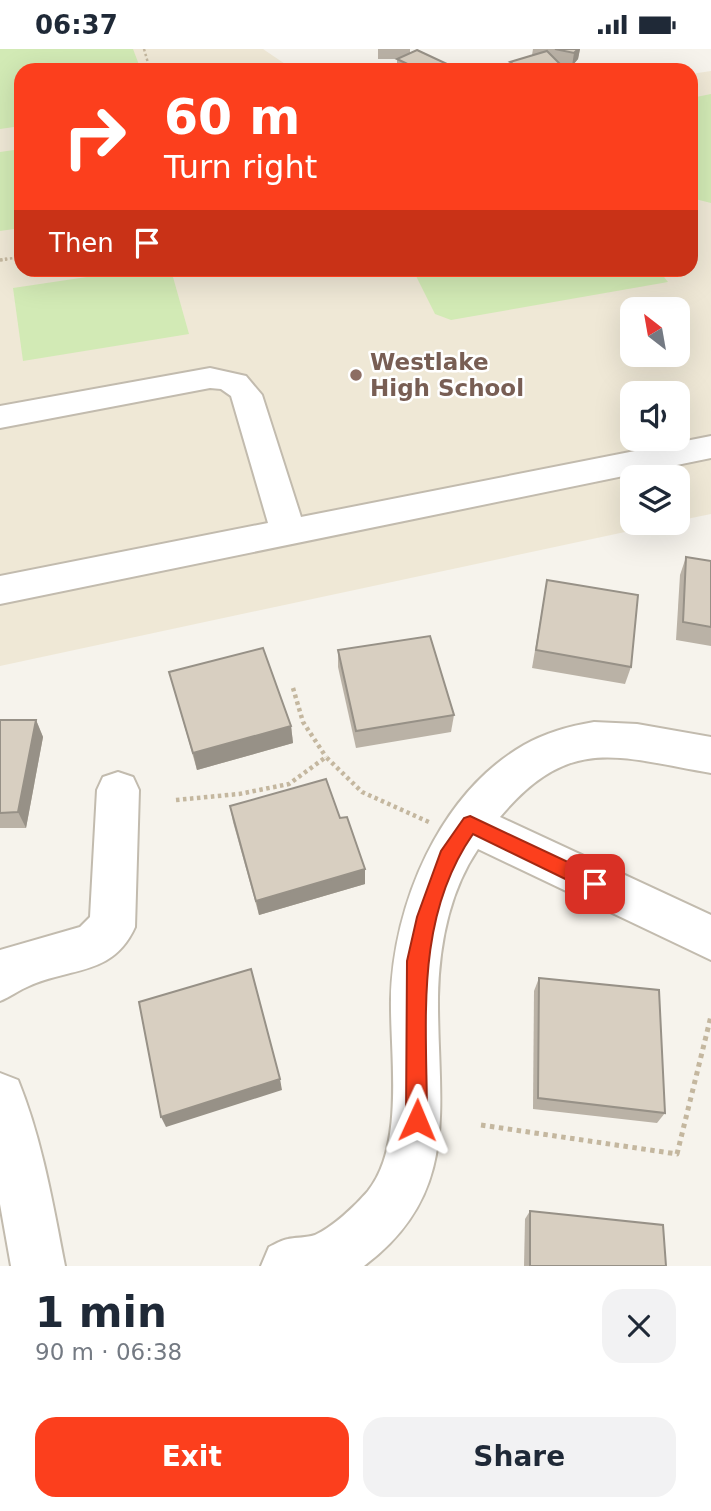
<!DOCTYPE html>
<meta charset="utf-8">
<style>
:root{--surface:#fff;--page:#f2f2f3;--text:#1f2937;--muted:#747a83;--accent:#fc3f1d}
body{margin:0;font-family:"DejaVu Sans",sans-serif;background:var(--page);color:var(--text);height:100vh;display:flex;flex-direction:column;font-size:26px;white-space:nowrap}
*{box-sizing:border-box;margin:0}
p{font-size:23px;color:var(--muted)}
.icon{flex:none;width:38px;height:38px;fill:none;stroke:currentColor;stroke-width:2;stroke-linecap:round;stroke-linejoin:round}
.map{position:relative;height:1217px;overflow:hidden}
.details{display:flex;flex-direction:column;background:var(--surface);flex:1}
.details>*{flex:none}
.banner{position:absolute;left:14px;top:14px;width:684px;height:214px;border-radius:21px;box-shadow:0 7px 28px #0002;background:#fc3f1d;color:#fff;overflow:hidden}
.needle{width:46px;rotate:329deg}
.buttons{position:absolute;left:620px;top:248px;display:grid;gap:14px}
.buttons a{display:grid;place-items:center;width:70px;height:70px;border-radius:14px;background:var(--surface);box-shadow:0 7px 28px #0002;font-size:35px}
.pin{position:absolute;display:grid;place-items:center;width:60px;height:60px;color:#fff;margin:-30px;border-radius:14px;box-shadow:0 4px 10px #0006}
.me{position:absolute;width:77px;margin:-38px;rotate:1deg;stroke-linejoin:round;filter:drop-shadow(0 0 5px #0008)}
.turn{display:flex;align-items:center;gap:24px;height:147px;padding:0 35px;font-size:32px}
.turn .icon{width:91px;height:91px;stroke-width:2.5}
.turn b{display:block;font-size:49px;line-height:60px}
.then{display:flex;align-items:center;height:66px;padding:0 35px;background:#0003;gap:14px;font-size:26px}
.round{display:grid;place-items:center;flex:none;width:74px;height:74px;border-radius:21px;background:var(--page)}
.head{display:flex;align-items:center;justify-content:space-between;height:119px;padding:0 35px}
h1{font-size:42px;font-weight:700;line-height:52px}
.button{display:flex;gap:14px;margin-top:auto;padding:14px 35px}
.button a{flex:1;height:80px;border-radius:21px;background:var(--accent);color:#fff;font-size:28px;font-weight:700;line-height:80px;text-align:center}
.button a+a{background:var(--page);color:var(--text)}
.status{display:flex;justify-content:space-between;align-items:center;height:49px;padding:0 35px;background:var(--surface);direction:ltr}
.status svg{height:19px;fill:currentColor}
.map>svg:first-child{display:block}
</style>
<div class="status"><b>06:37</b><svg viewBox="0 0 49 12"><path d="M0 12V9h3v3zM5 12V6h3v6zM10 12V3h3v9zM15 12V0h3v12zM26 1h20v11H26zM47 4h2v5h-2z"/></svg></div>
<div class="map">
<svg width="711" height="1217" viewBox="0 0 711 1217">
<rect width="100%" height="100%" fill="#f6f3ec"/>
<path fill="#efe8d6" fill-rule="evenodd" d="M0,0h263l31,21h-273v199h670v-195l20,-3v443l-34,7v-43h-45v45h35l-667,143zM632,261h45v45h-45zM632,345h45v45h-45z"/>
<g fill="#d2eab5">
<polygon points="0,0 133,0 141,21 21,21 21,77 0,80"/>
<polygon points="711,45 711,154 691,149 691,49"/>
<polygon points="21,100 21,179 0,182 0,103"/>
<polygon points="658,220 668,233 451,271 435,265 413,221"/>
<polygon points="134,221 171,221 189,285 23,312 13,239"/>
</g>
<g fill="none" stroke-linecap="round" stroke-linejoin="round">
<defs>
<g id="minor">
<polygon points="210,319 246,327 262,346 301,468 711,387 711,409 0,555 0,527 268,474 231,347 221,340 210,339 0,379 0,357"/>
<path d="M594,673l43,2 74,13v36c-94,-16 -141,-39 -211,44l211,98v45l-233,-111c-29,43 -39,97 -40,148 -1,107 25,195 -74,269h-103l8,-19c6,-3 13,-7 19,-8 9,-2 18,-1 27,-4 18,-8 40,-29 53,-44 37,-46 22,-136 23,-192 2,-94 48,-205 133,-254 21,-12 46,-19 70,-23z"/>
<path d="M118,723l15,5 6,13 -4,137c-22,49 -64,40 -106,59 -10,4 -19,11 -29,15v-51l80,-23 10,-10 7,-127 6,-13z"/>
<path d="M0,1024l18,7c24,59 35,124 47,186h-54l-11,-62z"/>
</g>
</defs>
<use href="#minor" stroke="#c2bbae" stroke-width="4"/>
<g stroke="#c4b79f" stroke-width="2.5" stroke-dasharray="2.5 2.5" stroke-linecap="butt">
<polyline points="144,0 150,21"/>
<polyline points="0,211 21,208"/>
</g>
<polyline stroke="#c4b79f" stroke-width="3.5" stroke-dasharray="2.5 2.5" stroke-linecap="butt" points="0,211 7,210"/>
<g stroke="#c4b79f" stroke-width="4.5" stroke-dasharray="3.5 3.5" stroke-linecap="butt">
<polyline points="293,639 303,673 326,708"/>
<polyline points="176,751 239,745 289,735 326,708 362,743 431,774"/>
</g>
<polyline stroke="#c4b79f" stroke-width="5" stroke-dasharray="4.5 4.5" stroke-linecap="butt" points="481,1076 677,1105 711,967"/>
<use href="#minor" fill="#fff" fill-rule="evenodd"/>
</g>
<g fill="#bab2a6">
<polygon points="378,0 410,0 410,4 447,15 447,21 397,21 397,10 378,10"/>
<polygon points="533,0 580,0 578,10 572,17 559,14 559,21 509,21 510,13 532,6"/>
<polygon points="686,508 711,512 711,597 676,591 680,526"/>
<polygon points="547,531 631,618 625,635 532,619"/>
<polygon points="338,601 454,666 451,683 356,699 338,618"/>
<polygon points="169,623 291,677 293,694 197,721"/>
<polygon points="0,671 36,671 43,688 26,779 0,779"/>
<polygon points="230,757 340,769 365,820 365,835 259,866 233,773"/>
<polygon points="539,929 665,1064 657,1074 533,1060 534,942"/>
<polygon points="530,1162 666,1217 524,1217 525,1170"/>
</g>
<g fill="#979187">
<polygon points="578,0 580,0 578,10 572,17 574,4"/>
<polygon points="447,15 447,21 433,21"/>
<polygon points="560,15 559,21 538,21"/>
<polygon points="36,671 43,688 26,779 18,763"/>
<polygon points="291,677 293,694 197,721 193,704"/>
<polygon points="365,820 365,835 259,866 256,852"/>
<polygon points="280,1030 282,1041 166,1078 161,1068"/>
</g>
<g fill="#d8cfc1" stroke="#979187" stroke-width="2">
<polygon points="555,0 578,0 574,4"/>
<polygon points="417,1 447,15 433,21 420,21 397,10"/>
<polygon points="547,2 560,15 538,21 522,21 510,13"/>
<polygon points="686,508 711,512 711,578 683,573"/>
<polygon points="547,531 638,546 631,618 536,601"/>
<polygon points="430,587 454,666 356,682 338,601"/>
<polygon points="263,599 291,677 193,704 169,623"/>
<polygon points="0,671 36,671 18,763 0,764"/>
<polygon points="326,730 340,769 347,768 365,820 256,852 230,757"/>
<polygon points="251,920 280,1030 161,1068 139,953"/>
<polygon points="539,929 659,941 665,1064 538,1049"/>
<polygon points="530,1162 663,1176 666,1217 530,1217"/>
</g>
<path fill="#fc3f1d" stroke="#a42913" stroke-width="2" d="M470,767l132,62 2,6 -2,6 -7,3 -7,-3 -115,-56c-59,85 -46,187 -46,286l-3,7 -7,3 -8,-3 -3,-7 1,-159 10,-44 24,-66 23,-33z"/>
<circle fill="#8d6e63" stroke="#fff" stroke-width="2.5" cx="356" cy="326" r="7"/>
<g text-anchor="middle" stroke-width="5" stroke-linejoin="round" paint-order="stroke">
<g font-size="23" font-weight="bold" fill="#785e54" stroke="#fff" text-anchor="start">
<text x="370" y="321">Westlake<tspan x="370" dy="26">High School</tspan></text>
</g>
</g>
</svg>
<div class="buttons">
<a><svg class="needle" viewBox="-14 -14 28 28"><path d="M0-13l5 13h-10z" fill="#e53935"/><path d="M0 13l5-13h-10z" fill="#747a83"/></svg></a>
<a><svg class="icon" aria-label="sound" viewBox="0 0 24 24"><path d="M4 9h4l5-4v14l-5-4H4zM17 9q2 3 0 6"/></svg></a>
<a><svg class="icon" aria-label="layers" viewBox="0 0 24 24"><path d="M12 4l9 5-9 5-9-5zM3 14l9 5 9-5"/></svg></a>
</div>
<div class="pin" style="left:595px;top:835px;background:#d93025"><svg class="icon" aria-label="arrive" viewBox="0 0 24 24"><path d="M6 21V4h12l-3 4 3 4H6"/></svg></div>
<svg class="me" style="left:417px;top:1071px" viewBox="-20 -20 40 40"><path d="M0-17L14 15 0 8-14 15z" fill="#fc3f1d" stroke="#fff" stroke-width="4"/></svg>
<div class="banner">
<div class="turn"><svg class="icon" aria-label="right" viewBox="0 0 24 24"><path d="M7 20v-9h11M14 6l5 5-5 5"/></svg><div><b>60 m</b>Turn right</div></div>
<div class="then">Then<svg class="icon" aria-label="arrive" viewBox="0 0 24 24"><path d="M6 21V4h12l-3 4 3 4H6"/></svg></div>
</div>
</div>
<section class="details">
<div class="head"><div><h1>1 min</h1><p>90 m · 06:38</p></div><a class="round"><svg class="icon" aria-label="close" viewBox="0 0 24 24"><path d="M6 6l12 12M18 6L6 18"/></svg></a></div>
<div class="button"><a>Exit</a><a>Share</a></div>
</section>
